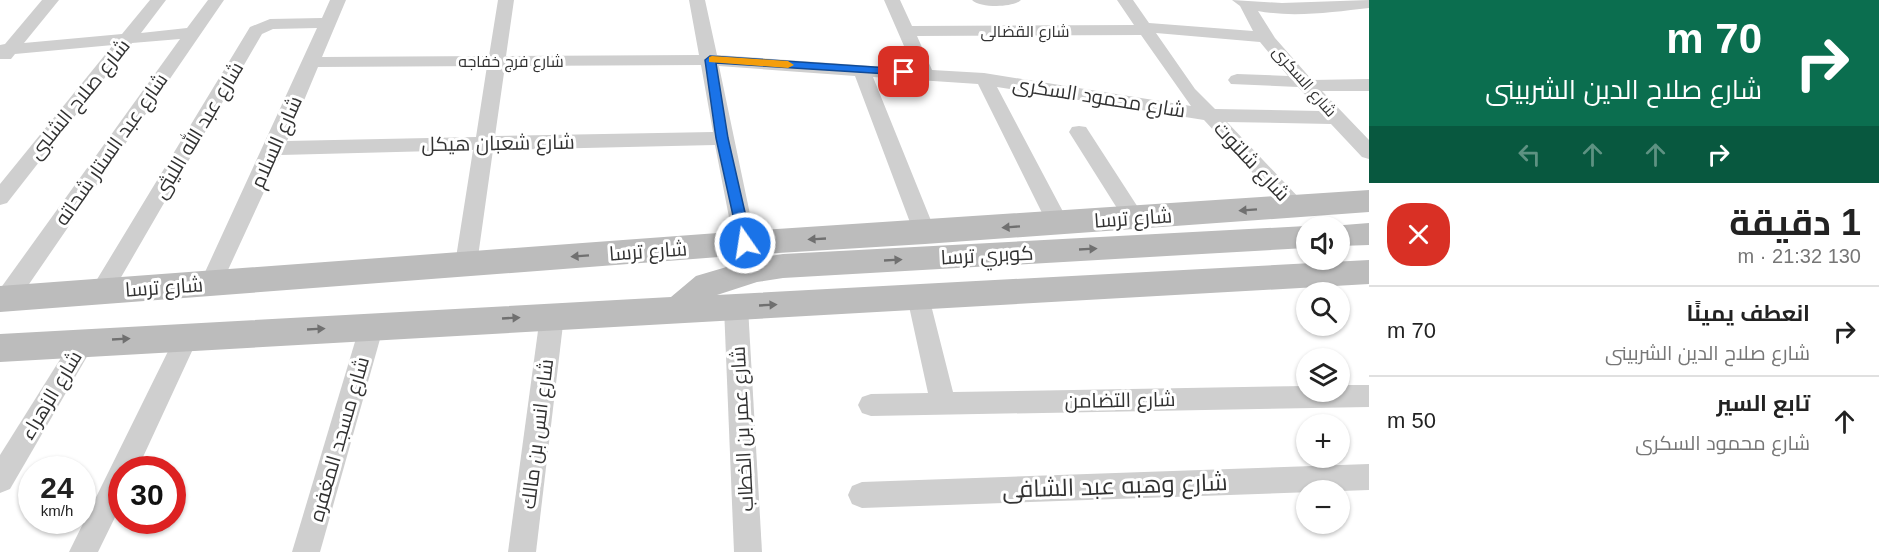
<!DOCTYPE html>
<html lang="ar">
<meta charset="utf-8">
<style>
:root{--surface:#fff;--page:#f2f2f2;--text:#222;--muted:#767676;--line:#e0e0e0}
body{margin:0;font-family:Helvetica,Cairo,sans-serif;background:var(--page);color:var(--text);direction:rtl;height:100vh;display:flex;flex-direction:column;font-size:22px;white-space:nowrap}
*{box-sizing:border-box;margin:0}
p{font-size:20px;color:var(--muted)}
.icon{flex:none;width:33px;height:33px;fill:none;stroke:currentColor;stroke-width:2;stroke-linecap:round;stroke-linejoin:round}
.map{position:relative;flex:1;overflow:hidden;direction:ltr}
.panel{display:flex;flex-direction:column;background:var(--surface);width:510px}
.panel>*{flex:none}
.top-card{background:#0b6e4f;color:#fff;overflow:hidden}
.controls{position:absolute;left:1296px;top:216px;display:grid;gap:12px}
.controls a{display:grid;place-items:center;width:54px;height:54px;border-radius:50%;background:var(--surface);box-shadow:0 2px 4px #0004;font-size:30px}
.speed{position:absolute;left:18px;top:456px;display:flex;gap:12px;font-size:30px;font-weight:700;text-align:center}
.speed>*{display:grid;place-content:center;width:78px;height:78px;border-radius:50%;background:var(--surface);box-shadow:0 2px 4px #0004;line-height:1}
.speed small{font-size:15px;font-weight:400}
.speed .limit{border:9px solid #d22;background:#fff;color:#111}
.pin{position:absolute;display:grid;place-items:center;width:51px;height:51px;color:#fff;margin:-26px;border-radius:12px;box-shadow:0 3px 9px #0006}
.me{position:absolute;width:66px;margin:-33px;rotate:347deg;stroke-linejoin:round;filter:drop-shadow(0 0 4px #0008)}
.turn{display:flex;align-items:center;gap:21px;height:126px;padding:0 18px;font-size:27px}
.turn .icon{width:78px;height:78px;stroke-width:2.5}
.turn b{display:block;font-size:42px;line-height:51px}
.lanes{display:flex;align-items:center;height:57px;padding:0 18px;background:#0003;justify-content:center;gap:30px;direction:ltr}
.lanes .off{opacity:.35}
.round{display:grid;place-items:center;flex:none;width:63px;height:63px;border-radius:24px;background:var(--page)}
.headline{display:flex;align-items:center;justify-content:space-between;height:102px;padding:0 18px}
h1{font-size:36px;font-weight:700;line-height:45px}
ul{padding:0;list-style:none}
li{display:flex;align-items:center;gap:18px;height:90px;padding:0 18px;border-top:2px solid var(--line)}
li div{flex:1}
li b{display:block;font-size:22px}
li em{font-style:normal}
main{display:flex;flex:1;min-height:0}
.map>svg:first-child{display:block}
</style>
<main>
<section class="panel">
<div class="top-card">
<div class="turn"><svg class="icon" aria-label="right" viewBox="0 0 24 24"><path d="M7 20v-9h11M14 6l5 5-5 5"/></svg><div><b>70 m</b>شارع صلاح الدين الشربينى</div></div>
<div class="lanes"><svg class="icon off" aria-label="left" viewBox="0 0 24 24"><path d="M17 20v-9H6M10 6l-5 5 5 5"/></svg><svg class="icon off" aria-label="ahead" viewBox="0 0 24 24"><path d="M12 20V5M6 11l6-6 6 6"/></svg><svg class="icon off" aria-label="ahead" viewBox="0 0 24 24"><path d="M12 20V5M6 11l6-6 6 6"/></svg><svg class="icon" aria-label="right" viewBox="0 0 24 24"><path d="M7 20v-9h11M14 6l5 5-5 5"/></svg></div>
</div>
<div class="headline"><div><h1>1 دقيقة</h1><p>130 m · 21:32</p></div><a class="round" style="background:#d93025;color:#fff"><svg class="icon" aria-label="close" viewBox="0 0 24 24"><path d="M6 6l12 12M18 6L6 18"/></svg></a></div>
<ul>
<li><svg class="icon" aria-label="right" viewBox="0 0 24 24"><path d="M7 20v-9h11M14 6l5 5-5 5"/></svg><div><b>انعطف يمينًا</b><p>شارع صلاح الدين الشربينى</p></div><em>70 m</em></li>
<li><svg class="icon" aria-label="ahead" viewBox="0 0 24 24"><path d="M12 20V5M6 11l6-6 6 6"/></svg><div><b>تابع السير</b><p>شارع محمود السكرى</p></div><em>50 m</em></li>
</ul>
</section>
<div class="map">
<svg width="1369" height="552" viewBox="0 0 1369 552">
<rect width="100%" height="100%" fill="#fff"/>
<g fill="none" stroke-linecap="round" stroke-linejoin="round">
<g fill="#cfcfcf" fill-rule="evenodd">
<polygon points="42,0 59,0 24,43 122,34 150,0 166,0 141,33 187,28 208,0 224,0 14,306 6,308 0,306 0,289 180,39 132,43 7,203 0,205 0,184 113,45 15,54 11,59 0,59 0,45 5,44"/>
<path d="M330,0h16l-24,57 167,-1 9,-56h16l-8,56 193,-1 -10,-55h16l12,55 197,14 -30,-69h16l12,26 222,-1 -17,-25h16l16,23 104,8 -13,-25 -8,-6 50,3 87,-3v8c-36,4 -75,10 -111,3l17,27 37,42 57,-1v12h-47l47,49v19l-7,-2 -31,-33 -104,-2 75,79 3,5 -3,5 -7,3 -7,-3 -84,-91 -207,-33 72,136 -3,6 -8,2 -8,-2 -3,-6 -69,-139 -105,-7 63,156 -3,6 -8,2 -8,-2 -3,-6 -59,-157 -136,-10 37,177 -3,6 -8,2 -8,-2 -3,-6 -19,-98 -222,5 -16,114 -3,6 -8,3 -8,-3 -3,-6 18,-114 -192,5 -59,128 -3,6 -8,3 -8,-3 -3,-6 117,-255 -44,1 -11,5 -153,264 -8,3 -8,-3 -3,-6 3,-6 157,-259 20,-8 52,-1zM1156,33l104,9 28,34 -51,-2 -6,2 -3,4 3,4 67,3 22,24 -105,-2 -20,-20zM1141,35l50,71 -207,-33 -52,-3 -15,-34zM701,65l12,67 -218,4 10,-70zM487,66l-11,71 -189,4 31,-74z"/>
<path d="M972,0h49c-8,8 -41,8 -49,0z"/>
<polygon points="1079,126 1086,127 1141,212 1145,218 1141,224 1134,226 1127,224 1069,132 1072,127"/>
<polygon points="918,288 926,290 929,297 953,392 1306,386 1306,392 1340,392 1340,385 1369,385 1369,407 871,416 862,413 858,405 862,397 871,394 928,393 907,297 910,290"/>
<polygon points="736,298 744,300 748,307 762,552 734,552 724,307 728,300"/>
<polygon points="552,306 560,309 564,316 536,552 508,552 540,316 544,309"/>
<polygon points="372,315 380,318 384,325 320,552 292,552 360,325 364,318"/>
<polygon points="187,326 195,329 199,336 137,470 122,470 122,503 98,552 69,552 179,329"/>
<polygon points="84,331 92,334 96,341 92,348 10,489 0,493 0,455 76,334"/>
<polygon points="1369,464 1369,490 862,508 852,504 848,495 852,486 862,482"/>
</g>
<g fill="#bcbcbc" fill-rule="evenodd">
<polygon points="1369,190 1369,212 925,244 745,255 0,312 0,286 745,231"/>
<polygon points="1369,223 1369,245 1340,246 1340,226 1331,226"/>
<polygon points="1306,226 1309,226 1306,226 1306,248 783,278 757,282 717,295 1369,260 1369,284 0,362 0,334 671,297 696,276 757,258 783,254"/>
</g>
</g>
<defs><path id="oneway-solid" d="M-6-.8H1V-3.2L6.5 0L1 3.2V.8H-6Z" transform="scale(1.5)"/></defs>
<g fill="#707070">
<use href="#oneway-solid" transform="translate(1248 210) rotate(176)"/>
<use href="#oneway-solid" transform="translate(1011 227) rotate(176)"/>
<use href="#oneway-solid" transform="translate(817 239) rotate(177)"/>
<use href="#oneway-solid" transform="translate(1088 249) rotate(-3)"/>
<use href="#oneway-solid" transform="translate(580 256) rotate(176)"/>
<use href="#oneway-solid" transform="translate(893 260) rotate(-3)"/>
<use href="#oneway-solid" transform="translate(768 305) rotate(-3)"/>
<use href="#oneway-solid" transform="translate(511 318) rotate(-3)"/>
<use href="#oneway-solid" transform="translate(316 329) rotate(-3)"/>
<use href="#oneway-solid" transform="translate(121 339) rotate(-3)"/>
</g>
<polygon fill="#1a73e8" stroke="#114b97" stroke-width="1.5" points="710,56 904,69 909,72 904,75 716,63 728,138 752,243 745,248 739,243 716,138 705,60"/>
<polygon fill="#f59e0b" points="712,56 788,61 794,65 788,68 709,62 709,57"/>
<g text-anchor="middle" stroke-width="6" stroke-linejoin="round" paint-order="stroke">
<g font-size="16" fill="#323232" stroke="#fff">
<text x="1025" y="37">شارع القضالى</text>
<text x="511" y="67">شارع فرج خفاجه</text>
<text transform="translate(1305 81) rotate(49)" y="6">شارع السكرى</text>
</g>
<g font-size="20" fill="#323232" stroke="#fff">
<text transform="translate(1099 97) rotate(9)" y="7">شارع محمود السكرى</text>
<text transform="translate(79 99) rotate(-51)" y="7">شارع صلاح الشلبى</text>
<text transform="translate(198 130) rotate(-59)" y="7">شارع عبد الله الليثى</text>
<text transform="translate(276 142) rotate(-66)" y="7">شارع السلام</text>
<text transform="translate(498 143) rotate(-1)" y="7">شارع شعبان هيكل</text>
<text transform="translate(111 149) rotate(-55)" y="7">شارع عبد الستار شحاته</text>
<text transform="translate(1252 161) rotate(47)" y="7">شارع شلتوت</text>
<text transform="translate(1133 218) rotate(-4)" y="7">شارع ترسا</text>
<text transform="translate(648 251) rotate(-4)" y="7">شارع ترسا</text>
<text transform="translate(987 255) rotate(-3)" y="7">كوبري ترسا</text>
<text transform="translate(164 287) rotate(-4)" y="7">شارع ترسا</text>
<text transform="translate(51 395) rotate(-59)" y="7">شارع الزهراء</text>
<text transform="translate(1120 400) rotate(-1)" y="7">شارع التضامن</text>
<text transform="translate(742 429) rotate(-93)" y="7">شارع عمر بن الخطاب</text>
<text transform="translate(537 434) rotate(-83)" y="7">شارع انس بن مالك</text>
<text transform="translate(339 439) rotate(-74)" y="7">شارع مسجد المغفره</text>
</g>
<g font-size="24" fill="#323232" stroke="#fff">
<text transform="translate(1115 486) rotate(-2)" y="8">شارع وهبه عبد الشافى</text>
</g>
</g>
</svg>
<div class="controls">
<a><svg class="icon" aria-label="sound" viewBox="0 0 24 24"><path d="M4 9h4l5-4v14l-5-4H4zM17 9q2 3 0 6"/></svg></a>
<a><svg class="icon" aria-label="search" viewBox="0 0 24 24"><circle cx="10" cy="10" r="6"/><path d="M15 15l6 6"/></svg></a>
<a><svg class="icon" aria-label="layers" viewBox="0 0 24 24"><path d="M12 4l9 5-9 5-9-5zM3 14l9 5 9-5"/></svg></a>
<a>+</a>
<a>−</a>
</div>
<div class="speed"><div>24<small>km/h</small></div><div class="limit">30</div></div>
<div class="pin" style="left:904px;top:72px;background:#d93025"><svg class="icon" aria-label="arrive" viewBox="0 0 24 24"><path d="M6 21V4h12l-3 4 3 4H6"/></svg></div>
<svg class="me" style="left:745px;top:243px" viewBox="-20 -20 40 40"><circle r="17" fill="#1a73e8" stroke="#fff" stroke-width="3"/><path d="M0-11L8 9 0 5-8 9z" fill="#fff"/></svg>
</div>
</main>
